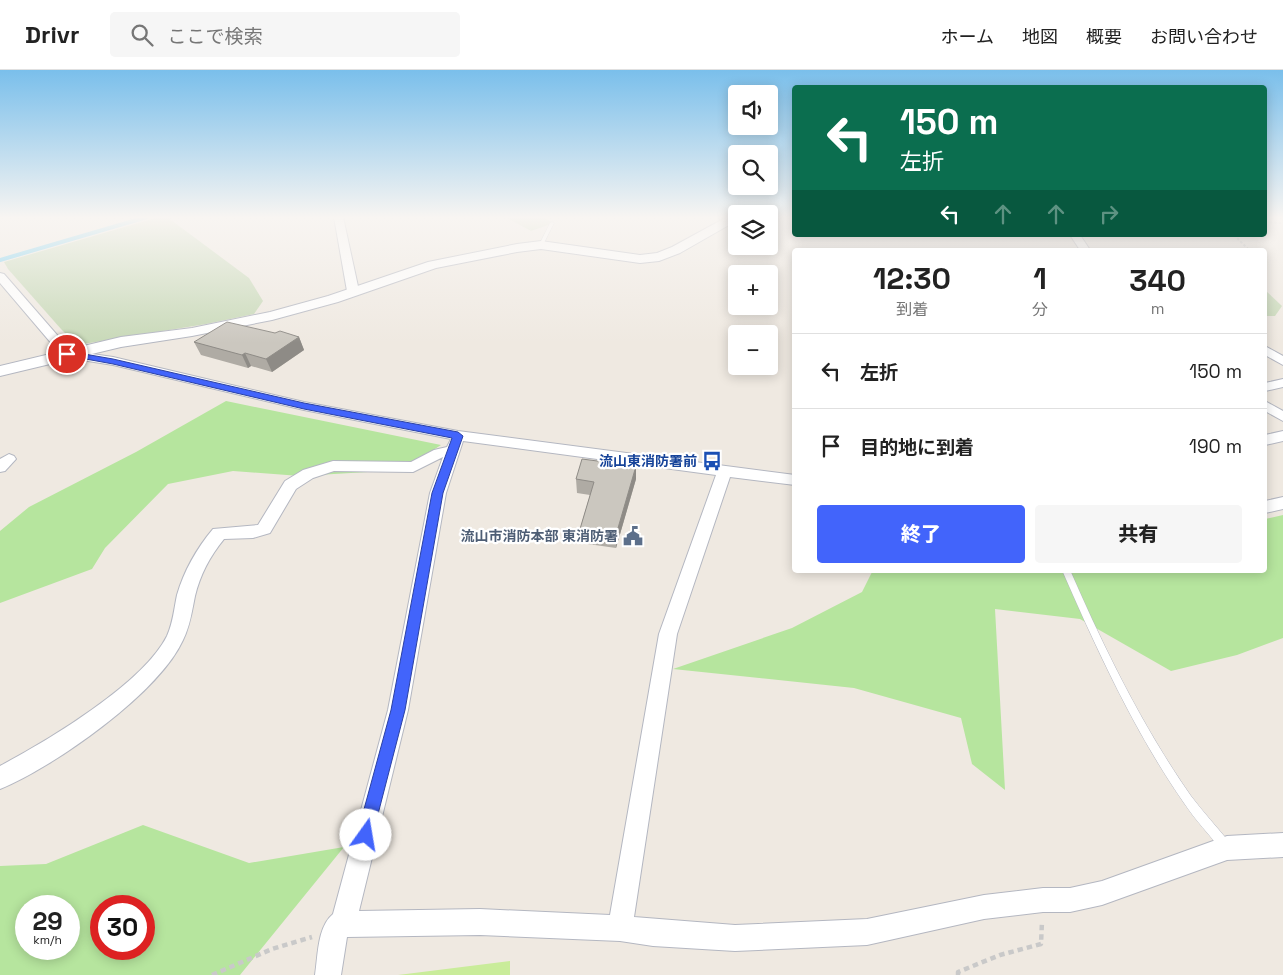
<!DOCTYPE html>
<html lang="ja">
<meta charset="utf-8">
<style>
:root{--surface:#fff;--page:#f6f6f6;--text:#222;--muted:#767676;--line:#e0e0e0;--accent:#4264fb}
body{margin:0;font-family:"Space Grotesk","Noto Sans JP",sans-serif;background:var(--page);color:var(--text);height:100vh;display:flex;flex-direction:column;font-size:19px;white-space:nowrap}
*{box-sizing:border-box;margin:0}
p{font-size:16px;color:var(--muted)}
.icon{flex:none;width:28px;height:28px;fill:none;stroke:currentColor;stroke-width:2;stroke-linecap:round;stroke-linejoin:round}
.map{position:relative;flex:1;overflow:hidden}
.side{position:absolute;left:792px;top:178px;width:475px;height:325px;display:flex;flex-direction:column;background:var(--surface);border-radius:5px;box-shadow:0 2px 12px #0003}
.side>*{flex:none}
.banner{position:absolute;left:792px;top:15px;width:475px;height:152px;border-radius:5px;box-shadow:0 2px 12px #0003;background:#0b6e4f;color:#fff;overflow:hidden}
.fabs{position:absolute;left:728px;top:15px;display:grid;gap:10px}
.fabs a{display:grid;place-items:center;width:50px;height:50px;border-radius:5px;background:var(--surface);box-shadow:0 2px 12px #0003;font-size:25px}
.speed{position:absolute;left:15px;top:825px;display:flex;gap:10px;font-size:25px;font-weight:700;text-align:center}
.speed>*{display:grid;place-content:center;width:65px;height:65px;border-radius:50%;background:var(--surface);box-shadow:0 2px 12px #0003;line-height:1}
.speed small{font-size:12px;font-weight:400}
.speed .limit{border:8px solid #d22;background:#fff;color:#111}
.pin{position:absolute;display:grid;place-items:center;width:42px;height:42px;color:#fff;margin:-21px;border:2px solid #fff;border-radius:50%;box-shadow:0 1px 5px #0007}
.me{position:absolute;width:55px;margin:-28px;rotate:13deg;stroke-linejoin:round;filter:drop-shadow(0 0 4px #0008)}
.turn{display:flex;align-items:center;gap:18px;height:105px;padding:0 25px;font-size:22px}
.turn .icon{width:65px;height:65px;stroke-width:2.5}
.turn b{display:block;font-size:35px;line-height:42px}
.lanes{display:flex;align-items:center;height:48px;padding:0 25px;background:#0003;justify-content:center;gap:25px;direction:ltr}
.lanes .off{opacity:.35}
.eta{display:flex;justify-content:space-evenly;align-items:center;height:85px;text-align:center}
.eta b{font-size:30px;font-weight:800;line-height:35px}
.button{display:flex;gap:10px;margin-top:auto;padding:10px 25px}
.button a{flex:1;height:58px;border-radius:5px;background:var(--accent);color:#fff;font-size:20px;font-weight:800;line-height:58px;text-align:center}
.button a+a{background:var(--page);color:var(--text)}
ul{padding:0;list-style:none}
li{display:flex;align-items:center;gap:15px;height:75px;padding:0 25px;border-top:1px solid var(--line)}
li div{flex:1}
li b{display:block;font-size:19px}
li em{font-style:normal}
header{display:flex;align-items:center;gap:30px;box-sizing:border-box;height:70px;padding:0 25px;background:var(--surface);border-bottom:1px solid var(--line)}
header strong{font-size:24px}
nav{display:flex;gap:28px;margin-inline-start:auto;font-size:18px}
.search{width:350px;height:45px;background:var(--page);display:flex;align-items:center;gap:12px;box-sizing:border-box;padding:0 18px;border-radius:5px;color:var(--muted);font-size:19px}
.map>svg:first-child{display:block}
</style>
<header>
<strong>Drivr</strong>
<div class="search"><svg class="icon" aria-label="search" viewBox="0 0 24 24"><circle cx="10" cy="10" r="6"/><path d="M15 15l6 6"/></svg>ここで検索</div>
<nav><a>ホーム</a><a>地図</a><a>概要</a><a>お問い合わせ</a></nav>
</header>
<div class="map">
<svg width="1283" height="905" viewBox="0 0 1283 905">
<rect width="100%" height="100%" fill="#efe9e1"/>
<g fill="#b6e59e" fill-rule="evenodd">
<polygon points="226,331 441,375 402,400 300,406 233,401 168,414 105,478 92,499 0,533 0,461 29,437 136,382"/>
<polygon points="1283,445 1283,568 1237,585 1171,601 1080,549 995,539 1005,720 972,694 961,648 854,618 673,599 792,558 862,522 873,500 1265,500 1265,449"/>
<path d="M143,755l106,38 95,-16 -104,128h-240v-109l46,-2zM26,836h43v43h-43zM101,836h43v43h-43z"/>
</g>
<g fill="#c8d9b8">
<polygon points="159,147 167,147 249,208 263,231 254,244 206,254 77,275 61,259 8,199 4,192"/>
<polygon points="505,147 542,147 554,153 531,161"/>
<polygon points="1265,220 1282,236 1275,246 1265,246"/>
</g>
<polygon fill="#c9ec9a" points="510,891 510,905 398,905"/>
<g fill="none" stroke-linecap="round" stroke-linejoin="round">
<polyline stroke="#75cff0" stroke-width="4" points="0,190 147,147"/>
<defs>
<g id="service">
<polygon points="552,152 554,153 543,175 539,176 539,175 550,153"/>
<path d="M1062,500h8c34,78 72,156 121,226 12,16 26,31 39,47l1,4 -1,4 -4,1 -4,-1c-12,-16 -27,-31 -38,-48 -50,-72 -87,-153 -122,-233z"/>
</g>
<g id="minor">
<polygon points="334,147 343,147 359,221 357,223 353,224 347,221"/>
<polygon points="1070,165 1080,165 1090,180 1080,180"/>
<path d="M0,203l4,1 67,77 42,6 191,45 154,29 337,44v10l-65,-8 -53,157 -43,283 101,8 132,-6 117,-24 59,-7h27l32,-7 125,-45 56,-3v24l-56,3 -125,45 -32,7h-27l-59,7 -117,26 -132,6 -82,-5 -33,-5 -140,-6 -133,2 -6,38h-26c3,-18 2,-48 18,-61l55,-204 42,-217 13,-36 -30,15 -79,-1 -21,7 -17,11 -26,44 -17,5 -29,1c-14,17 -24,36 -29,57 -3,15 -5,30 -12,44 -24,53 -129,127 -183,149v-23c47,-25 143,-82 167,-130 6,-13 7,-27 10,-41 7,-24 20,-47 36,-66l45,-4 27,-44 18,-11 30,-9 78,1 23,-12 13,-3 4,-8 -147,-29 -191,-45 -50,-8 -63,-74zM463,371l253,34 -57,159 -49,281 -130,-6 -121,2 49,-201 38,-217z"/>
<polygon points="1265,276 1283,286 1283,295 1265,285"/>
<polygon points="1283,309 1283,317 1265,321 1265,313"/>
<polygon points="1265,331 1283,341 1283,351 1265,341"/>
<polygon points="1283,361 1283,371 1265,375 1265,365"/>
<polygon points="9,384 14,386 16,389 5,401 0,402 0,389"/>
<polygon points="1283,427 1283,439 1265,443 1265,431"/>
</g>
<polygon id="tertiary" points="727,147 736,147 736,151 680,183 659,191 640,193 541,179 517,182 436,198 338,232 272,250 192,266 121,277 0,306 0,296 121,267 192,258 270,242 328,226 428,192 517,174 541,171 640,185 657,183 672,177"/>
</defs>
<use href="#service" stroke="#b4b7c1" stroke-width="1"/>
<use href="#minor" stroke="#b4b7c1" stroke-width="2"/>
<use href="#tertiary" stroke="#b4b7c1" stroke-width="2"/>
<g stroke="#c9c9c9" stroke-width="2" stroke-dasharray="2.5 2" stroke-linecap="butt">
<polyline points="1265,152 1283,153"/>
<polyline points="1234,165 1249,180"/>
</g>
<g stroke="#c9c9c9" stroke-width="4.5" stroke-dasharray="5.5 4" stroke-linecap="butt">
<polyline points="212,905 272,879 312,867"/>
<polyline points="958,905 958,902 1000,885 1041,874 1042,851"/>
</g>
<use href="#service" fill="#fff" fill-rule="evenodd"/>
<use href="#minor" fill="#fff" fill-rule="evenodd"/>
<use href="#tertiary" fill="#fff" fill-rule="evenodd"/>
</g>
<g fill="#afaba4">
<polygon points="275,263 299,267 304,280 272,302 251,296 248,298 201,285 194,272"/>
<polygon points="636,396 636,409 616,478 581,473 580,459 590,425 577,423 576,409"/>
</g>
<g fill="#8e8b86">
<polygon points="299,267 304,280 272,302 266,289"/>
<polygon points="245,283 251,296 248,298 242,285"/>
<polygon points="636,396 636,409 616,478 616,465"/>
</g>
<g fill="#cbc7bf" stroke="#8e8b86">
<polygon points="227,252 275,263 280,261 299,267 266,289 245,283 242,285 194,272"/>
<polygon points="582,389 636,396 616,465 580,459 594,412 576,409"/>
</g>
<linearGradient id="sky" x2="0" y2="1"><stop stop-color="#7abfeb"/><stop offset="0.54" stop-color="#f8f5f2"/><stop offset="1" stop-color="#f8f5f2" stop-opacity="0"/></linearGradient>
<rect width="1283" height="273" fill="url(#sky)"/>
<polygon fill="#4264fb" stroke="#2b41a3" points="67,281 113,289 304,333 458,362 463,366 443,423 405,640 371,771 366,773 360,771 357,765 391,640 432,423 452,368 304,339 113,294 64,285 63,284"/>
<defs>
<symbol id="bus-bare" viewBox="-9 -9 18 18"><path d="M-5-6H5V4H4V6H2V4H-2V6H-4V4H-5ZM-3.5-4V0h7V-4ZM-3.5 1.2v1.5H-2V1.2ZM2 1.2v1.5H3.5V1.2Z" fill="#1a4fb4" stroke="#fff" stroke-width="2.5" paint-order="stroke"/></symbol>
<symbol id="civic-bare" viewBox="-9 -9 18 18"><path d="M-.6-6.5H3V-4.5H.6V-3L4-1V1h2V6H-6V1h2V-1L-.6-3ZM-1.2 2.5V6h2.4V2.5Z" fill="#5c6f8a" stroke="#fff" stroke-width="2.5" paint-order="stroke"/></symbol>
</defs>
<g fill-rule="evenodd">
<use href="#bus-bare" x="698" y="377" width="28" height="28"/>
<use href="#civic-bare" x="619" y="452" width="28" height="28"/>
</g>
<g text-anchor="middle" stroke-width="4.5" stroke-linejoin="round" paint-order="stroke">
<g font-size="14" font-weight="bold" fill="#164399" stroke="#fff" text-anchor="end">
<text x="697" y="396">流山東消防署前</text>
</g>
<g font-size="14" font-weight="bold" fill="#4e5e75" stroke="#fff" text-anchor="end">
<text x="618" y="471">流山市消防本部 東消防署</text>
</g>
</g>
</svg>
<div class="fabs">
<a><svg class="icon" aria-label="sound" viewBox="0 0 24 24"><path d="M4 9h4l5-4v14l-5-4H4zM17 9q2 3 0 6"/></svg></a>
<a><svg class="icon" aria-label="search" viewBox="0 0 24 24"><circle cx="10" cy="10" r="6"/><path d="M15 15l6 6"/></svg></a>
<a><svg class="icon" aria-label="layers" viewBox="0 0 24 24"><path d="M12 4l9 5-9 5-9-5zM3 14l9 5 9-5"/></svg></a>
<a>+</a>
<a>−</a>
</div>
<div class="speed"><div>29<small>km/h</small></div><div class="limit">30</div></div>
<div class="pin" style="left:67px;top:284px;background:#d93025"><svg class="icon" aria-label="arrive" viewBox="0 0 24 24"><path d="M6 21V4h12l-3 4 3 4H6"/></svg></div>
<svg class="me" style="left:366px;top:765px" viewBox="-20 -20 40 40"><circle r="19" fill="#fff"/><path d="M0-13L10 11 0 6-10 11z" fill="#4264fb"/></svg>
<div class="banner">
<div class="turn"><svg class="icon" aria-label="left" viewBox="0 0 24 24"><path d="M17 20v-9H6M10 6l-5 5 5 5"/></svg><div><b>150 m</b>左折</div></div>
<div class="lanes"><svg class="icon" aria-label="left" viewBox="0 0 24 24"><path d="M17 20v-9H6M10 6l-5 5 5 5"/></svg><svg class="icon off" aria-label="ahead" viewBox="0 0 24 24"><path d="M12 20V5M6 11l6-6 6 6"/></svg><svg class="icon off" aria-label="ahead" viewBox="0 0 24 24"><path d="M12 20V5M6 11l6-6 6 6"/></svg><svg class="icon off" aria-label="right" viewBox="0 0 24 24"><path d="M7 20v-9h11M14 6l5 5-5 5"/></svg></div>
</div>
<section class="side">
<div class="eta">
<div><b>12:30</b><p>到着</p></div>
<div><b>1</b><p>分</p></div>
<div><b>340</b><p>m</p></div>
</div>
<ul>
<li><svg class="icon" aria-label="left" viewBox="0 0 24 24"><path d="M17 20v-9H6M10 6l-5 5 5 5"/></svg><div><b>左折</b></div><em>150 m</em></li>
<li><svg class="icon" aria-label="arrive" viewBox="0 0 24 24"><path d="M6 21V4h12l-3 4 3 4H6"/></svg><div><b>目的地に到着</b></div><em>190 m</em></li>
</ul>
<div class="button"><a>終了</a><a>共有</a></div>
</section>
</div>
